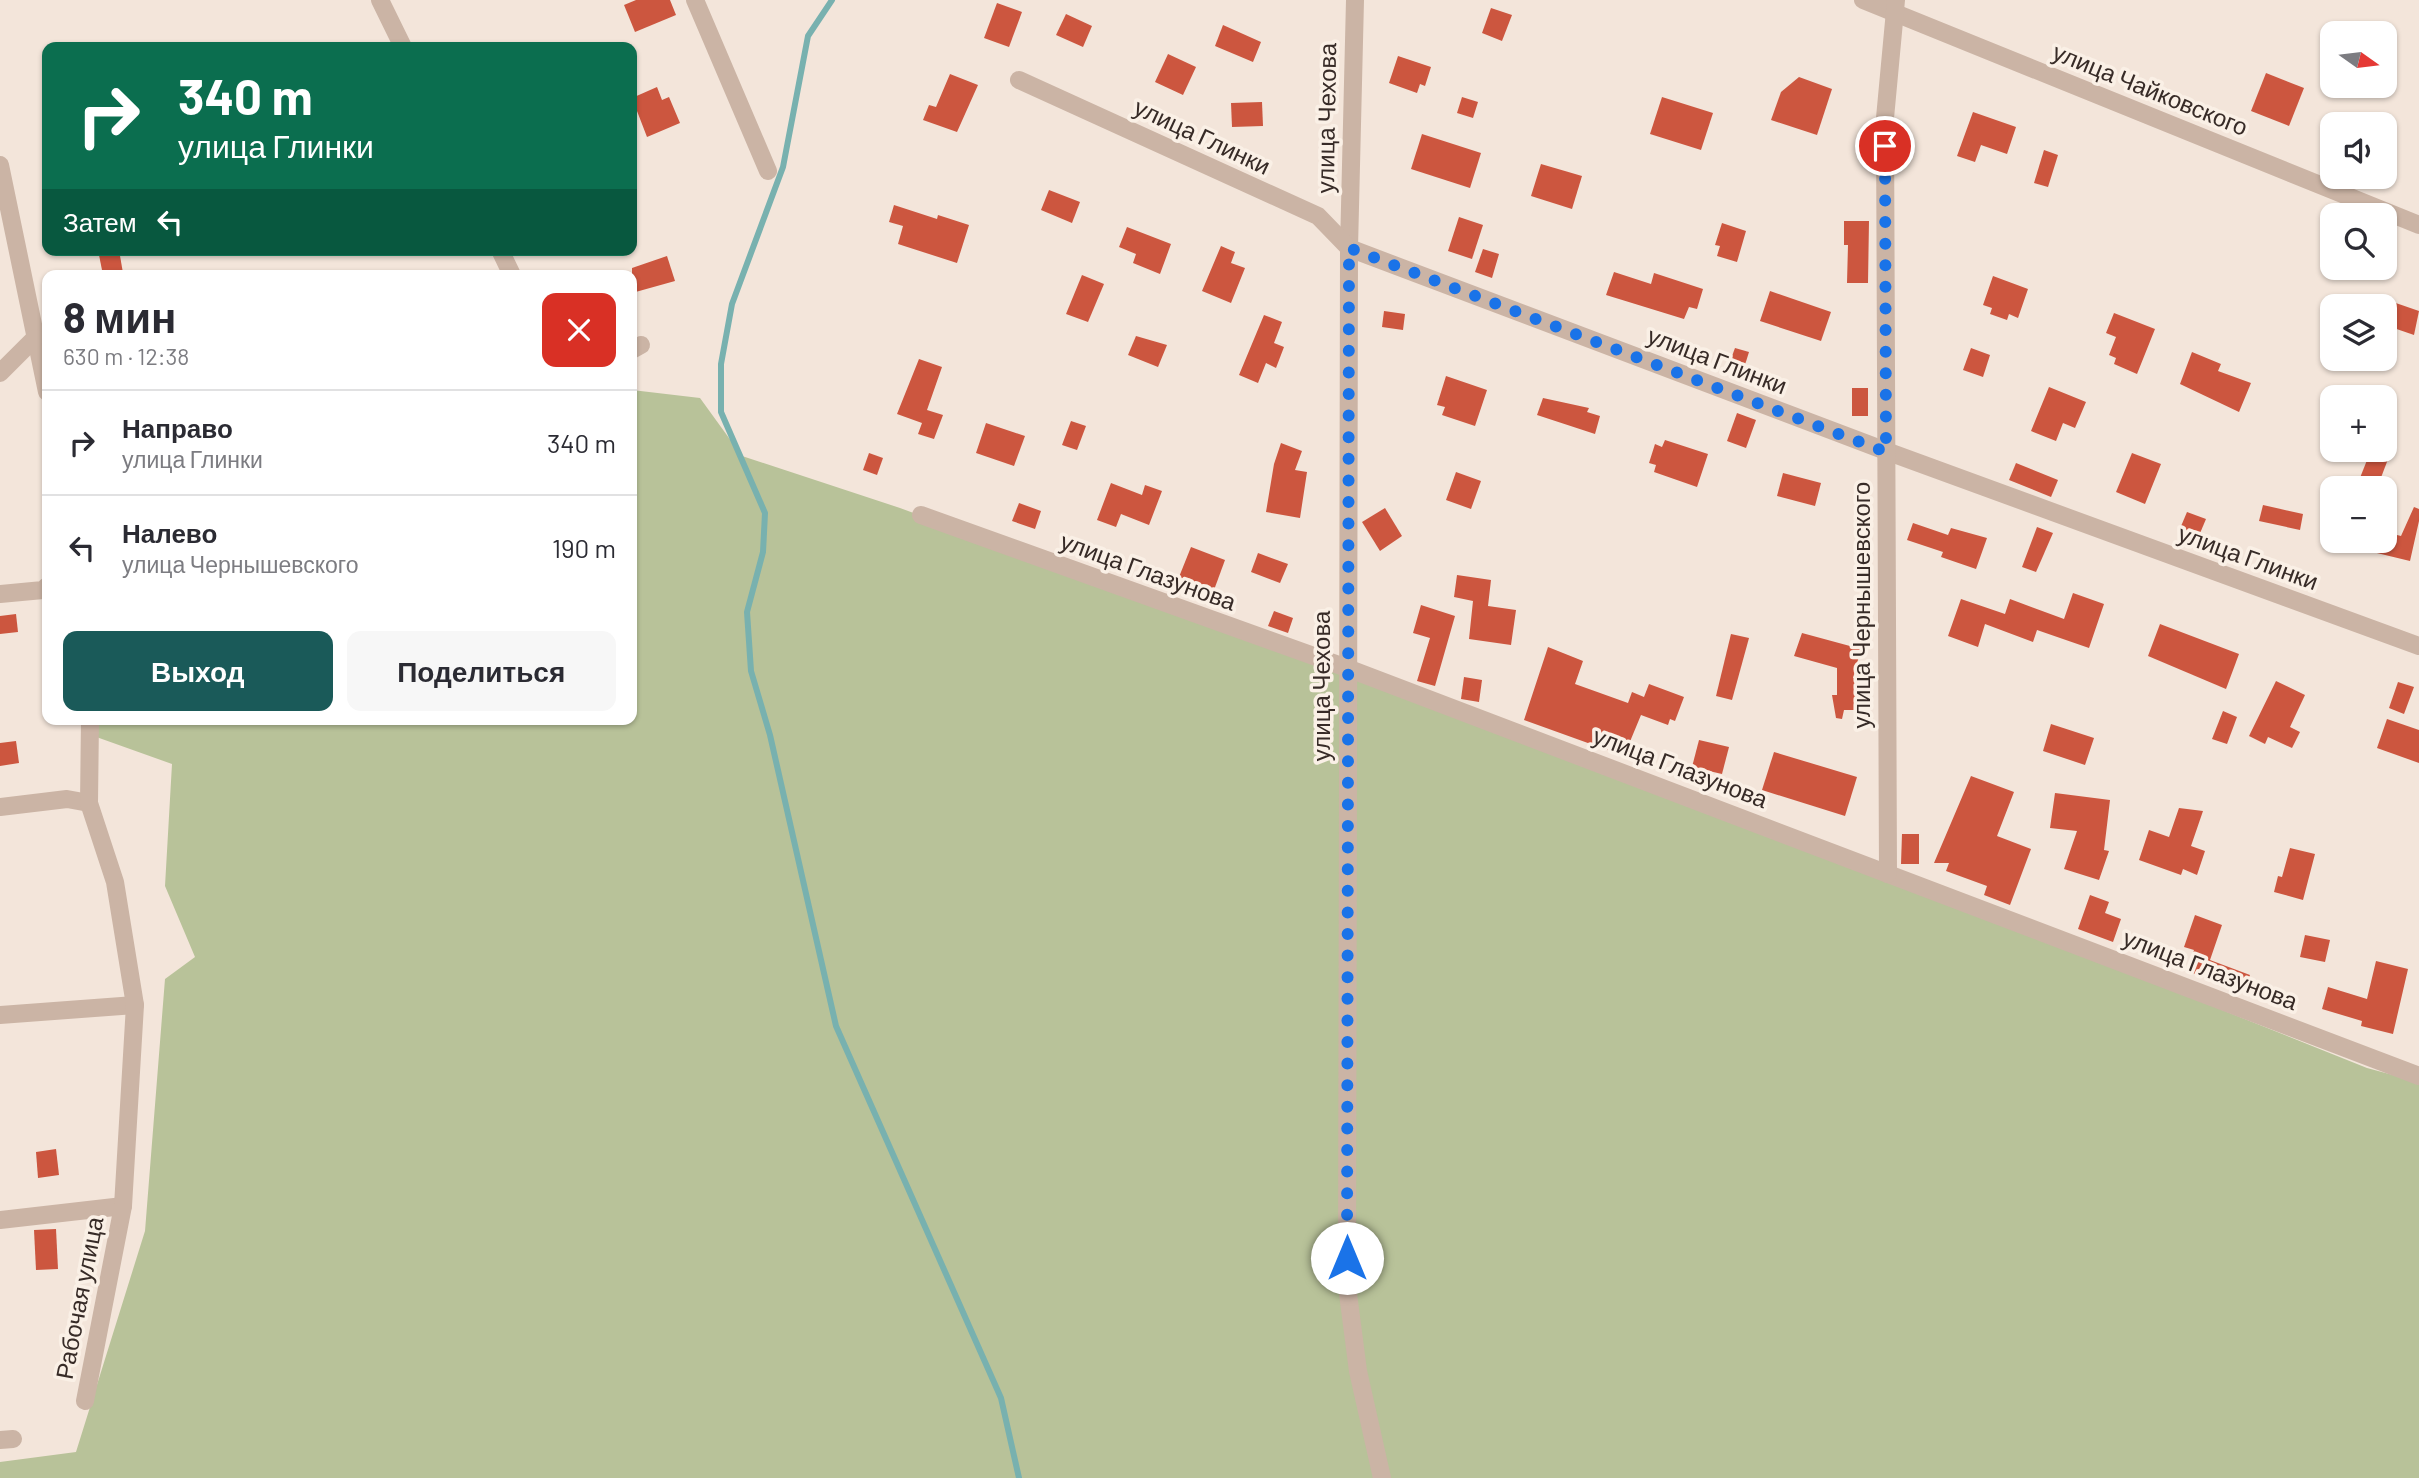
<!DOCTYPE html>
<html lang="ru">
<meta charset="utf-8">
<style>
:root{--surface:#fff;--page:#f7f7f7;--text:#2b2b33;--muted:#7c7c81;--line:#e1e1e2;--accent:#1a5a59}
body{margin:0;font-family:Barlow,sans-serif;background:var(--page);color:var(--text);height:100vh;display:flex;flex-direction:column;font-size:26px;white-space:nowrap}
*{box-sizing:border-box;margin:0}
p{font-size:23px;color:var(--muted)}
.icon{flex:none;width:38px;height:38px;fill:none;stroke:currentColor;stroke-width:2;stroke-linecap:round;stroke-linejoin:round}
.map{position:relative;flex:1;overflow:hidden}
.details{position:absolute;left:42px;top:270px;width:595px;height:455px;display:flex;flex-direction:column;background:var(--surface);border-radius:14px;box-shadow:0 2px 5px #0004}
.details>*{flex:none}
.top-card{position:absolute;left:42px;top:42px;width:595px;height:214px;border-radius:14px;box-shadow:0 2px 5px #0004;background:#0b6e4f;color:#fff;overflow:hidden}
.needle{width:46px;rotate:104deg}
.buttons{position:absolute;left:2320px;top:21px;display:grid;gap:14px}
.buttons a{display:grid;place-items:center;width:77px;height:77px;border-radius:14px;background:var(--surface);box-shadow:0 2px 5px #0004;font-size:35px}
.pin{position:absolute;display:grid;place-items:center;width:60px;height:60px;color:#fff;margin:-30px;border:4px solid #fff;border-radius:50%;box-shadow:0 2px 7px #0007}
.me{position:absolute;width:77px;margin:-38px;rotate:0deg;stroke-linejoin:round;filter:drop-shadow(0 0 5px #0008)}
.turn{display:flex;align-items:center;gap:24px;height:147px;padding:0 21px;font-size:32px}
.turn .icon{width:91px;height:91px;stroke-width:2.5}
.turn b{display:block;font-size:49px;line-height:60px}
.then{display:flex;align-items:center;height:66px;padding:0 21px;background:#0003;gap:14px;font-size:26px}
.round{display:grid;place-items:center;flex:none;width:74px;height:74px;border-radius:14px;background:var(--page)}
.head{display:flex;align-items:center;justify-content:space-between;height:119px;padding:0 21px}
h1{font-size:42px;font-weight:700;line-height:52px}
.action{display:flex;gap:14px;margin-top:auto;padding:14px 21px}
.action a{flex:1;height:80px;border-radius:14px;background:var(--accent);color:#fff;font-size:28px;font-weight:700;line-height:80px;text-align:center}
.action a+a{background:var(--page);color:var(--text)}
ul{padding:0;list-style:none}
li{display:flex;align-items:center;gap:21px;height:105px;padding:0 21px;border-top:2px solid var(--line)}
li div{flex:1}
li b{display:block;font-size:26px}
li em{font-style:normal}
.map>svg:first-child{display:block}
</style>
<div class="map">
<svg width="2419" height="1478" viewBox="0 0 2419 1478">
<rect width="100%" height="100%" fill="#f3e5da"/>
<polygon fill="#b8c299" points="632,390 700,398 742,456 900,508 1778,832 2367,1068 2419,1082 2419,1478 0,1478 0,1462 76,1452 145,1231 165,979 195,957 165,886 172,764 88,734 90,719 632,719"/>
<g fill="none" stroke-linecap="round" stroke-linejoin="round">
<polyline stroke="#78b1af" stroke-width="6" points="832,0 808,36 783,167 732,304 721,364 721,412 765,513 763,552 747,612 751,671 770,735 836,1026 1001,1398 1019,1478"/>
</g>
<g fill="#cc563f">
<polygon points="636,0 670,0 676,15 635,32 624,5"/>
<polygon points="997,3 1022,12 1009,47 984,38"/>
<polygon points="1491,8 1512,15 1502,41 1482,33"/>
<polygon points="1066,14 1092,26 1083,47 1056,35"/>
<polygon points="1223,25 1261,42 1253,62 1215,46"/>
<polygon points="1168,54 1196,67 1183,95 1155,82"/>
<polygon points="1398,56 1431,67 1425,86 1420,84 1417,93 1389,83"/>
<polygon points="2266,73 2304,88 2289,126 2251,111"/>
<polygon points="950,74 978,85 957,132 923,120 929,105 936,107"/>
<polygon points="1799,77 1832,89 1817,135 1771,120 1781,92"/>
<polygon points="657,87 662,100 669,97 680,123 647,137 632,98"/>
<polygon points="1462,97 1478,102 1473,118 1457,113"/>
<polygon points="1662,97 1713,113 1701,150 1650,134"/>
<polygon points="1262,102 1263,126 1232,127 1231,103"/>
<polygon points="1973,112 2016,127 2007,154 1981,145 1975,162 1957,156"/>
<polygon points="1422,134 1481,153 1470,188 1411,169"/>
<polygon points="2044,150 2058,155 2048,187 2034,183"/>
<polygon points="1541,164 1582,176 1572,209 1531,196"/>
<polygon points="1049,190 1080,202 1072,223 1041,210"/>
<polygon points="894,205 937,219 938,215 969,225 957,263 898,244 903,226 889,222"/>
<polygon points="1459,217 1483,225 1472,259 1448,251"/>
<polygon points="1844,221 1869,221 1868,283 1847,283 1848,245 1844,245"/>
<polygon points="1722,223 1746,231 1737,262 1717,256 1720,246 1715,245"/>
<polygon points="1127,227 1171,244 1160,274 1133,263 1136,254 1119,247"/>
<polygon points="1221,246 1235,252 1231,263 1245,268 1231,303 1202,291"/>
<polygon points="1483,249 1499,254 1492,278 1475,272"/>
<polygon points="98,250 119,250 123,273 103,275"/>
<polygon points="667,256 675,281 632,293 632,268"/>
<polygon points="1614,272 1651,284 1654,273 1703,289 1697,309 1689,307 1684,319 1606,295"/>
<polygon points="1082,275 1104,284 1088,322 1066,314"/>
<polygon points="1993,276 2028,289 2018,318 2009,314 2007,320 1990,314 1992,308 1983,305"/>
<polygon points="1770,291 1831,312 1821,341 1760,321"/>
<polygon points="2390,301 2419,311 2414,335 2385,325"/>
<polygon points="1384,311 1405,314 1403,330 1382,327"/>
<polygon points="2114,313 2155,329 2137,374 2114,364 2116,358 2109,355 2116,337 2106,333"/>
<polygon points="1264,315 1282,322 1274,343 1284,347 1276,368 1266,363 1258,383 1239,375"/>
<polygon points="1136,336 1167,345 1158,367 1128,355"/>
<polygon points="1735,348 1749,352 1743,371 1728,367"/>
<polygon points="1971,348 1990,355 1983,377 1963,370"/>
<polygon points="2192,352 2221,364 2218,371 2251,383 2239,412 2180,384"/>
<polygon points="919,359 942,367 927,410 943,415 934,439 918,434 922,423 897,414"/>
<polygon points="1446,376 1487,390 1475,426 1442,415 1445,407 1437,405"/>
<polygon points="2049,387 2086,402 2075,428 2063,423 2056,441 2031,431"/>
<rect x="1852" y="388" width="16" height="28"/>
<polygon points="1543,398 1589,408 1587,412 1600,416 1595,434 1537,415"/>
<polygon points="1737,413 1756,420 1746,448 1727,441"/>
<polygon points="1071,421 1086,426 1077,450 1062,445"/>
<polygon points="986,423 1025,436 1014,466 976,453"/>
<polygon points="1665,440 1708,454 1697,487 1654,472 1656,465 1649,463 1655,444 1662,447"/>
<polygon points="1281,443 1302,451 1295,470 1307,472 1300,518 1266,512 1274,464"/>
<polygon points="2371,450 2390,454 2377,488 2356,488"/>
<polygon points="869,453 883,458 877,475 863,470"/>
<polygon points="2132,453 2161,464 2145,504 2116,492"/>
<polygon points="2016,463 2058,480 2051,497 2009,480"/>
<polygon points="1456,472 1481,481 1471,509 1446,500"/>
<polygon points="1783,473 1821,483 1815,506 1777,496"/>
<polygon points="1111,483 1142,495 1145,485 1162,491 1149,525 1121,514 1116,527 1097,520"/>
<polygon points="1019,503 1041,511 1035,529 1012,521"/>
<polygon points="2263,505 2303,514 2300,530 2259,521"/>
<polygon points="2414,507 2419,509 2419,521 2410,561 2352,547 2353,541 2385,541 2385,532 2401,536"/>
<polygon points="1385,508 1402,536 1380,551 1362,522"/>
<polygon points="2187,512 2206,519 2198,538 2179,531"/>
<polygon points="1913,523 1948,535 1951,528 1987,538 1976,569 1941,557 1943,552 1907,540"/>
<polygon points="2037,527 2053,533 2036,572 2022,567"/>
<polygon points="1191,547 1225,560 1214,590 1179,577"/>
<polygon points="1258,553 1288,564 1280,583 1251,572"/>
<polygon points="1457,575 1491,580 1488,606 1516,610 1511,645 1469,639 1473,601 1454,597"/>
<polygon points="2073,593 2104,604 2089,648 2037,630 2033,642 1985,624 1978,647 1948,636 1961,599 2005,614 2010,599 2064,619"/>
<polygon points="1421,605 1455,616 1435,686 1417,681 1430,638 1413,633"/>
<polygon points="1274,611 1293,618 1288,633 1268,626"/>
<polygon points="16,614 18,632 0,634 0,616"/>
<polygon points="2160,624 2239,654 2226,689 2148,656"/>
<polygon points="1802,633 1861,649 1853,678 1861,678 1861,710 1844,710 1842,719 1836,718 1832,695 1837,695 1837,668 1794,656"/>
<polygon points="1731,634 1749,638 1732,700 1716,696"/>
<polygon points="1548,647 1583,661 1575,684 1628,703 1632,692 1644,697 1649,684 1684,697 1675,721 1670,719 1668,725 1641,715 1624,756 1524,720"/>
<polygon points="1464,677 1482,680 1479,702 1461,699"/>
<polygon points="2276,681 2305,695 2290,727 2300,732 2292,748 2268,737 2265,744 2249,736"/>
<polygon points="2398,682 2414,687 2404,714 2389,708"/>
<polygon points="2223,711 2237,717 2227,744 2212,739"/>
<polygon points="2387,719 2419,730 2419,763 2377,748"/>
<polygon points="2051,724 2094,738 2085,765 2043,751"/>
<polygon points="1699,740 1729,747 1722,774 1692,767"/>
<polygon points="16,741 19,763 0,766 0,743"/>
<polygon points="1774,752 1857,777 1845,816 1762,790"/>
<polygon points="1971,776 2014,792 1997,836 2031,849 2010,905 1984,895 1987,886 1946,871 1949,863 1934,863"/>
<polygon points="2055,793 2110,800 2104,850 2109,851 2099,880 2064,869 2077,831 2050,828"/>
<polygon points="2179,808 2203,811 2191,846 2205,851 2197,875 2183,869 2181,875 2139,860 2149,830 2169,837"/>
<polygon points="1902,834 1919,834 1919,864 1901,864"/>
<polygon points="2290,848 2315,854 2303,900 2274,892 2278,876 2282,877"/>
<polygon points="2090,895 2109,902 2105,913 2121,919 2113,942 2078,929"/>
<polygon points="2195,915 2222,925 2210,960 2250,975 2244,991 2187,971 2194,950 2184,947"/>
<polygon points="2305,935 2330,940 2325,962 2300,957"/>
<polygon points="2376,961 2408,969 2393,1034 2361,1026 2362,1021 2322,1009 2328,987 2367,999"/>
<polygon points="56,1149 59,1175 38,1178 36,1152"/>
<polygon points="56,1229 58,1269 36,1270 34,1230"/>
</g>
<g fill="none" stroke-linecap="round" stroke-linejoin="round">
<g stroke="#cbb4a5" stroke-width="18">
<polyline points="380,0 403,47"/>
<polyline points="695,0 768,171"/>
<polyline points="1355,0 1349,248 1347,1286 1358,1371 1382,1478"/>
<polyline points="1863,0 2419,225"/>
<polyline points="1019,80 1318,216 1349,248 1886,451 2419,646"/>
<polyline points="0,165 47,392"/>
<polyline points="500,250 512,275"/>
<polyline points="632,350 641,345"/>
<polyline points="0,373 35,338"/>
<polyline points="921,515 1347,668 2419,1076"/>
<polyline points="0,594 43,590 47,586"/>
<polyline points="0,807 67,799 89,803"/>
<polyline points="1888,874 1885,118 1896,0"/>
<polyline points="0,1015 135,1005"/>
<polyline points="0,1220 123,1206"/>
<polyline points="85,1401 123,1206 135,1005 115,882 89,803 90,719"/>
<polyline points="0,1440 13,1439"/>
</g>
</g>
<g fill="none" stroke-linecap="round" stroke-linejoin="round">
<polyline stroke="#1a73e8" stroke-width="12" stroke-dasharray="0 21.6" points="1347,1258 1349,248 1886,452 1885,146"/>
</g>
<g text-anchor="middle" stroke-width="7" stroke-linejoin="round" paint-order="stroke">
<g font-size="24" fill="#372b27" stroke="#faf0e6">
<text transform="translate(2150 90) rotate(22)" y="8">улица Чайковского</text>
<text transform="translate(1327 118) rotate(-89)" y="8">улица Чехова</text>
<text transform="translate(1202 137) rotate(25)" y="8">улица Глинки</text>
<text transform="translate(1717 361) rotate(21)" y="8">улица Глинки</text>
<text transform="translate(2248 558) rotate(20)" y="8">улица Глинки</text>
<text transform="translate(1148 572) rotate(20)" y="8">улица Глазунова</text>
<text transform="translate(1862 605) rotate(-90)" y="8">улица Чернышевского</text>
<text transform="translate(1322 686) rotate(-90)" y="8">улица Чехова</text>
<text transform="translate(1680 768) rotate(21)" y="8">улица Глазунова</text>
<text transform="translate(2210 970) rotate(21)" y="8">улица Глазунова</text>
<text transform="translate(80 1298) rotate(-79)" y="8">Рабочая улица</text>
</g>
</g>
</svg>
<div class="buttons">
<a><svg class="needle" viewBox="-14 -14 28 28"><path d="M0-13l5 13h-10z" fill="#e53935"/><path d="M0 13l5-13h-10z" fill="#7c7c81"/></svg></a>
<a><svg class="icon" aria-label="sound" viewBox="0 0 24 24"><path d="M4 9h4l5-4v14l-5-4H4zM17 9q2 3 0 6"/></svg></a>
<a><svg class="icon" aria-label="search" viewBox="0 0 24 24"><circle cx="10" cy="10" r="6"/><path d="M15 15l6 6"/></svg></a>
<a><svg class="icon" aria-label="layers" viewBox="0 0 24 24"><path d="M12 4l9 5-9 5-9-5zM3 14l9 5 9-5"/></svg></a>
<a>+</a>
<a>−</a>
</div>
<div class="pin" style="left:1885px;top:146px;background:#d93025"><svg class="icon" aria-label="arrive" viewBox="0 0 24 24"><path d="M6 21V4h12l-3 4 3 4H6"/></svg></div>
<svg class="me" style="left:1347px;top:1258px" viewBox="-20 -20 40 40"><circle r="19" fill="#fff"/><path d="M0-13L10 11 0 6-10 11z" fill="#1a73e8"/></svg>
<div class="top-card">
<div class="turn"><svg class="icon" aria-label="right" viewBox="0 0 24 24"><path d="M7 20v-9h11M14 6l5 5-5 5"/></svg><div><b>340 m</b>улица Глинки</div></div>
<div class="then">Затем<svg class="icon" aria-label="left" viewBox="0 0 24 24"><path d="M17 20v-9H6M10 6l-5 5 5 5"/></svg></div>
</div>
<section class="details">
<div class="head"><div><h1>8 мин</h1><p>630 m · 12:38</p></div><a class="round" style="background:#d93025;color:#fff"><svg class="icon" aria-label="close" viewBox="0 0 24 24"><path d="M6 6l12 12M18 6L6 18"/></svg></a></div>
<ul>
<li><svg class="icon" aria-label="right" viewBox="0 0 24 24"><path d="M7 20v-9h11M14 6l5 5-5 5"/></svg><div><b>Направо</b><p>улица Глинки</p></div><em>340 m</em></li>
<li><svg class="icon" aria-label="left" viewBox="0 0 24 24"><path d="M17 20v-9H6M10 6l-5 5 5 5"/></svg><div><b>Налево</b><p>улица Чернышевского</p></div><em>190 m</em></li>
</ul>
<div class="action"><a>Выход</a><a>Поделиться</a></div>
</section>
</div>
